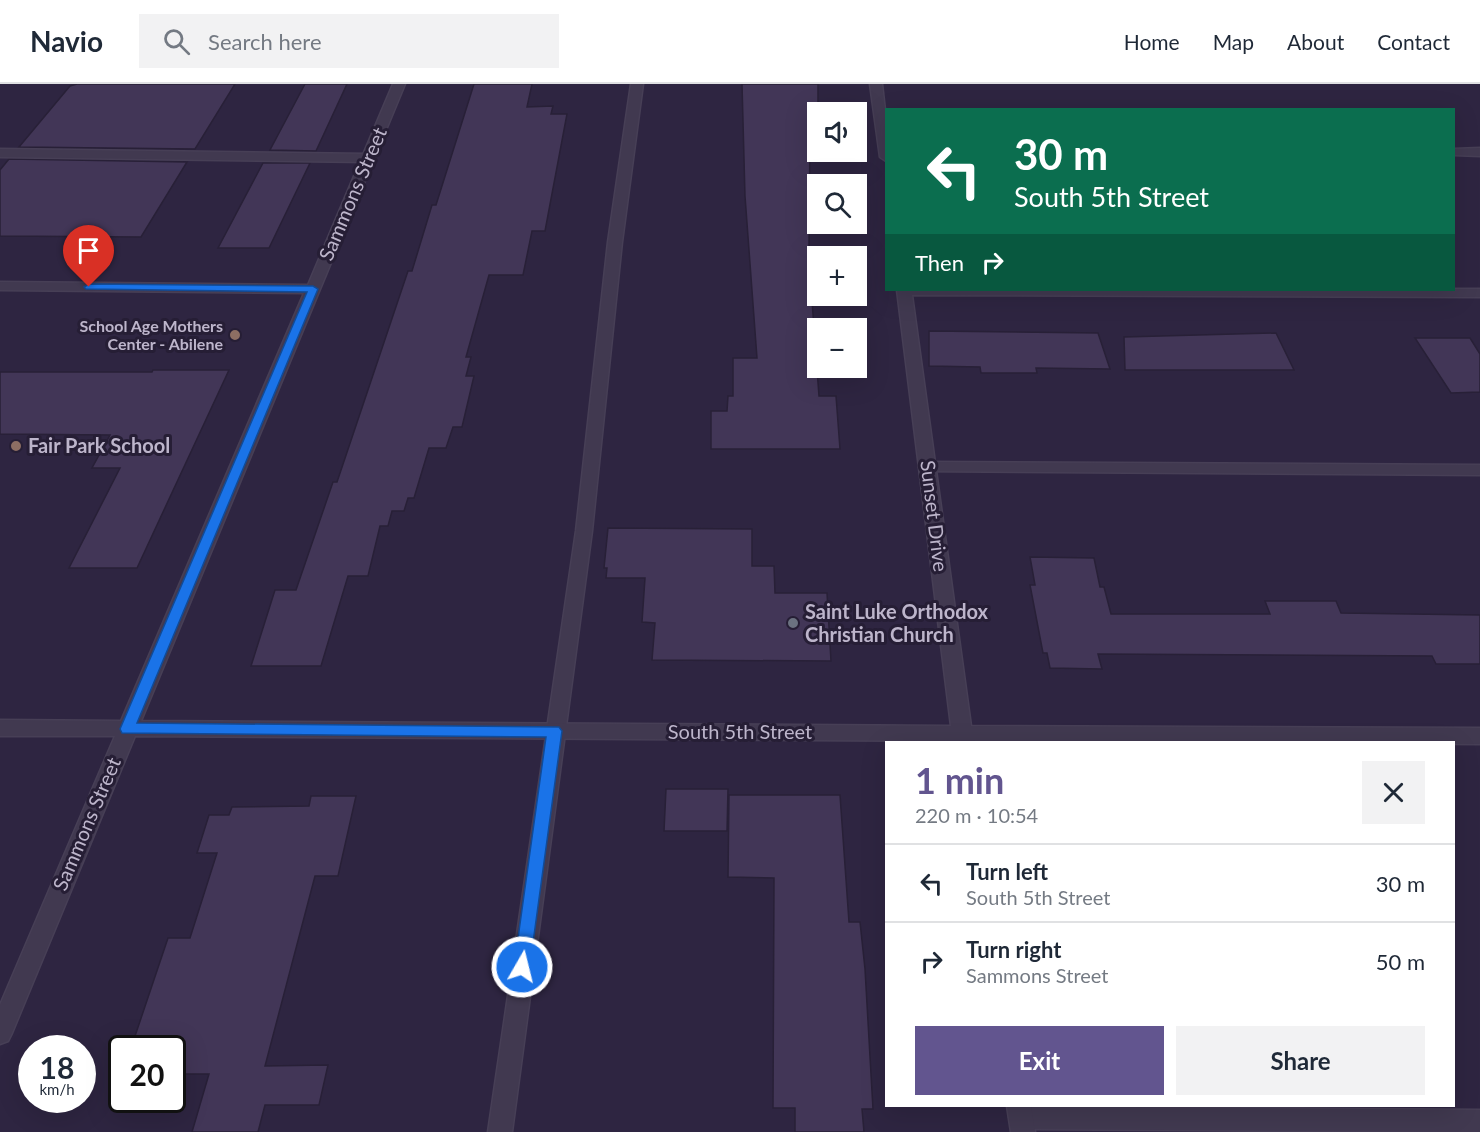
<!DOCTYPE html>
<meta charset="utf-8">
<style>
:root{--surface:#fff;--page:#f2f2f3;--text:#1f2937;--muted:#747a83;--line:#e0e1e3;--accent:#62558f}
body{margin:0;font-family:Lato,sans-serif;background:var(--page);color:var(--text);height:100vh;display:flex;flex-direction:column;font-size:22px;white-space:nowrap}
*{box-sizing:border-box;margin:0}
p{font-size:20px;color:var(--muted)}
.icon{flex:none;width:33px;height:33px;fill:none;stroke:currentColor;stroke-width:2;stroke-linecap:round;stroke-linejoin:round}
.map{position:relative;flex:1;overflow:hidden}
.panel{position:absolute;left:885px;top:657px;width:570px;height:366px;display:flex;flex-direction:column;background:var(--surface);border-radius:0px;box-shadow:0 6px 24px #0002}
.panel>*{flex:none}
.top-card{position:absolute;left:885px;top:24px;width:570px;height:183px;border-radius:0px;box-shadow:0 6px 24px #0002;background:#0b6e4f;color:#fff;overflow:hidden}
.controls{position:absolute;left:807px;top:18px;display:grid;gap:12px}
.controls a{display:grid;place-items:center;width:60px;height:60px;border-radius:0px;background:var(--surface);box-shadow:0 6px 24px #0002;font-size:30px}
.speed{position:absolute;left:18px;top:951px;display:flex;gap:12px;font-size:30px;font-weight:700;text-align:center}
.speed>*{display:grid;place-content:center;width:78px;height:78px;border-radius:50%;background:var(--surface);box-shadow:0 6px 24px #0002;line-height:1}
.speed small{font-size:15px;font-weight:400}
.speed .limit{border:3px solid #111;border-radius:9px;background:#fff;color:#111}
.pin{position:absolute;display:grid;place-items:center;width:51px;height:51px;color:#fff;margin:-62px -26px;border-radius:50% 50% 50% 0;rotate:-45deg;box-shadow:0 0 6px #0007}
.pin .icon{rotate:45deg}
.me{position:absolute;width:66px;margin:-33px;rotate:8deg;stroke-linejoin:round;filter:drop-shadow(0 0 4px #0008)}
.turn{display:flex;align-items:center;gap:21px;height:126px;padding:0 30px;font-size:27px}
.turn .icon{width:78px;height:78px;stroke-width:2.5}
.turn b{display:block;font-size:42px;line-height:51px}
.then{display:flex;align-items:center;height:57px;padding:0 30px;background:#0003;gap:12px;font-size:22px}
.round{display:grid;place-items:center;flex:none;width:63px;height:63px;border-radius:0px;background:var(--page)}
.summary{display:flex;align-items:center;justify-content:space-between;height:102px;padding:0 30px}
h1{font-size:36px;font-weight:700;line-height:45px;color:var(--accent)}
.cta{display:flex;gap:12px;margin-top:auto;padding:12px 30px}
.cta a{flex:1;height:69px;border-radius:0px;background:var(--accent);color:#fff;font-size:24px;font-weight:700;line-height:69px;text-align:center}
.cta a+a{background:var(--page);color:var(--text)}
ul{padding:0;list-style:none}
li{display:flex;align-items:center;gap:18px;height:78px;padding:0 30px;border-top:2px solid var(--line)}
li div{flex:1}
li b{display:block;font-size:22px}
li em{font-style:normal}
header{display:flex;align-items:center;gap:36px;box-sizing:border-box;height:84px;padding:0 30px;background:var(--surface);border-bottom:2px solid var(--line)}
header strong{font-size:28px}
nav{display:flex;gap:33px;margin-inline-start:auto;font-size:21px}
.search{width:420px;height:54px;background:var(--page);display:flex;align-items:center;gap:15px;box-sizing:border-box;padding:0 21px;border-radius:0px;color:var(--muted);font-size:22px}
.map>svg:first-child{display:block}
</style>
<header>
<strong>Navio</strong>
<div class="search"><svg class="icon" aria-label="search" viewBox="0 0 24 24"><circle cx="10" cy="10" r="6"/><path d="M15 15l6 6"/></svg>Search here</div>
<nav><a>Home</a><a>Map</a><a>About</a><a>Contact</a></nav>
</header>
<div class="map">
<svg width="1480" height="1048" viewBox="0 0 1480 1048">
<rect width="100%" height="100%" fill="#2e2541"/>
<g fill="#423657" stroke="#282037" stroke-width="1.5">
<polygon points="77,0 235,0 195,65 19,63 70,2"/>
<polygon points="305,0 347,0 316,67 270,66"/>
<polygon points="474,0 532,0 527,23 553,22 551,30 567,30 545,147 532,147 523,191 489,191 466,273 471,273 466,292 474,292 462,343 453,343 446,364 429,364 414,414 408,414 404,427 392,427 388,442 380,442 368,492 348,492 321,582 251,582 275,506 296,506 333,398 337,398 408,187 412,187 432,121 436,121"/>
<polygon points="742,0 818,0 818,49 810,49 809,164 814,203 811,203 819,312 836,312 840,365 711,365 711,327 727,327 728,312 733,312 733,274 757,274 745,112"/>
<polygon points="9,75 187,78 141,153 0,152 0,86"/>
<polygon points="263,79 310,79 269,164 218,164"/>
<polygon points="929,247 1098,249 1110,285 1036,284 1037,289 981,289 980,283 929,282"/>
<polygon points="1276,249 1294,286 1125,286 1124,253"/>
<polygon points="1415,254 1470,254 1480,270 1480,308 1451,309"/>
<polygon points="153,286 229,286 137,484 69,484 120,384 92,384 110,351 0,350 0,288 152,288"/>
<polygon points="608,444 752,445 752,482 774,482 775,509 827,509 831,577 652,576 655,539 642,538 645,494 606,494 607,484 604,484"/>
<polygon points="1030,473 1094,474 1100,503 1104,503 1111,530 1270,530 1265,517 1336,517 1341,529 1480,531 1480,580 1436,580 1432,572 1098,570 1102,585 1050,584 1047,569 1043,569 1030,501 1035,501"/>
<polygon points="666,705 728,705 727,747 664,747"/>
<polygon points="729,711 840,711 849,838 860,838 865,885 873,1025 862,1025 864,1048 795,1048 795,1024 773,1024 774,794 728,793"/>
<polygon points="311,712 356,712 338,792 315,792 265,982 328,981 319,1021 265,1021 258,1048 192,1048 209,990 172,990 172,964 131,964 168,854 190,854 217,769 197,769 209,731 229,731 232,723 309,722"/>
</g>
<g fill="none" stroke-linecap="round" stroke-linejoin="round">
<defs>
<g id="service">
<polygon points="631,0 643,0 622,158 592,447 512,1048 488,1048 576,447 608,158"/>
<polygon points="1480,64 1480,72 1454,71 1454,65"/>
<polygon points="0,65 368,70 374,74 368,78 0,73"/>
<polygon points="927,378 1480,381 1480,391 921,387 919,383"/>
<polygon points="1020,1022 1480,1026 1480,1048 1021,1045 1012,1041 1009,1033 1012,1025"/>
</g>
<g id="minor">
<polygon points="393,0 405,0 141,637 951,642 897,206 1480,205 1480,213 912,211 971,642 1480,644 1480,660 135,652 12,949 8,957 0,960 0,921 115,652 0,652 0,636 121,637 304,209 0,206 0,198 308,201"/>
<polygon points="870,0 882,0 886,35 886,77 880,73"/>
<polygon points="1007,1022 1031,1022 1035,1048 1011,1048"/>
</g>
</defs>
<use href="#service" stroke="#473f56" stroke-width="3"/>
<use href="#minor" stroke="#473f56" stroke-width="3"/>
<use href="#service" fill="#413950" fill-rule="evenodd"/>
<use href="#minor" fill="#413950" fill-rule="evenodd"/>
</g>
<polygon fill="#1a73e8" stroke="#114b97" stroke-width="1.5" points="89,200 313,202 318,205 137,639 559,643 562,647 529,888 522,891 516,888 514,883 546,653 122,649 120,645 307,208 86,205 84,203"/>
<g fill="#8d6e63" stroke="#261e35" stroke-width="2">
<circle cx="235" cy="251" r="6"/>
<circle cx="16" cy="362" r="6"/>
</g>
<circle fill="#6b7280" stroke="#261e35" stroke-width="2" cx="793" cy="539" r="6"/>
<g text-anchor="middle" stroke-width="6" stroke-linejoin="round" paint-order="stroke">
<g font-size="16" font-weight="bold" fill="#bdb5cb" stroke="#261e35" text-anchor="end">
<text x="223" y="248">School Age Mothers<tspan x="223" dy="18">Center - Abilene</tspan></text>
</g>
<g font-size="20" fill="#bdb5cb" stroke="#261e35">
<text transform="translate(353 110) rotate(-67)" y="7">Sammons Street</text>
<text transform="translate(934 432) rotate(83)" y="7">Sunset Drive</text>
<text x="740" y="655">South 5th Street</text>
<text transform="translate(87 740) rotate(-67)" y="7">Sammons Street</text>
</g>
<g font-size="20" font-weight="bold" fill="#bdb5cb" stroke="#261e35" text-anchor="start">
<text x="28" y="369">Fair Park School</text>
<text x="805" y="535">Saint Luke Orthodox<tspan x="805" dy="23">Christian Church</tspan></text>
</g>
</g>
</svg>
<div class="controls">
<a><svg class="icon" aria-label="sound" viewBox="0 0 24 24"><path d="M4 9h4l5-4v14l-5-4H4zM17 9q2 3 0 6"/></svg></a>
<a><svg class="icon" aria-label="search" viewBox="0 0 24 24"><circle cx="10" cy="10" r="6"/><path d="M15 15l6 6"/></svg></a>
<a>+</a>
<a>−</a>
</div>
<div class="speed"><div>18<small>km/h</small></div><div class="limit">20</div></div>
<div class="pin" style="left:89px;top:203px;background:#d93025"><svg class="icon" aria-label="arrive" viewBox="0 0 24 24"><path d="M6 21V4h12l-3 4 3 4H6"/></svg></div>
<svg class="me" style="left:522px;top:883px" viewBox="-20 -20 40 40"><circle r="17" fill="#1a73e8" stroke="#fff" stroke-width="3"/><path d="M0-11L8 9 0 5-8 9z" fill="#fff"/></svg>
<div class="top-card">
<div class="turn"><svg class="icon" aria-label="left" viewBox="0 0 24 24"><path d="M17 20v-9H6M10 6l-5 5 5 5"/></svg><div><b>30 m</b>South 5th Street</div></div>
<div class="then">Then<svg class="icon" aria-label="right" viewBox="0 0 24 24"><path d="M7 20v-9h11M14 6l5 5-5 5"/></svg></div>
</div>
<section class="panel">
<div class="summary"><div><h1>1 min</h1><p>220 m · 10:54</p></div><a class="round"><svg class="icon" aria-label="close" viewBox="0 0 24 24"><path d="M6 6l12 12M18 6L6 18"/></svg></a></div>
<ul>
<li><svg class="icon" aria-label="left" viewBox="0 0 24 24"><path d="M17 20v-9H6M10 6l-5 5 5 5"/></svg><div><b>Turn left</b><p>South 5th Street</p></div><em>30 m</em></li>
<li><svg class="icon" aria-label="right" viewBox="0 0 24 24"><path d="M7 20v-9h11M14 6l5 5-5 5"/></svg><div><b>Turn right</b><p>Sammons Street</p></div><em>50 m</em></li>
</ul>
<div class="cta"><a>Exit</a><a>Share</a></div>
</section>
</div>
